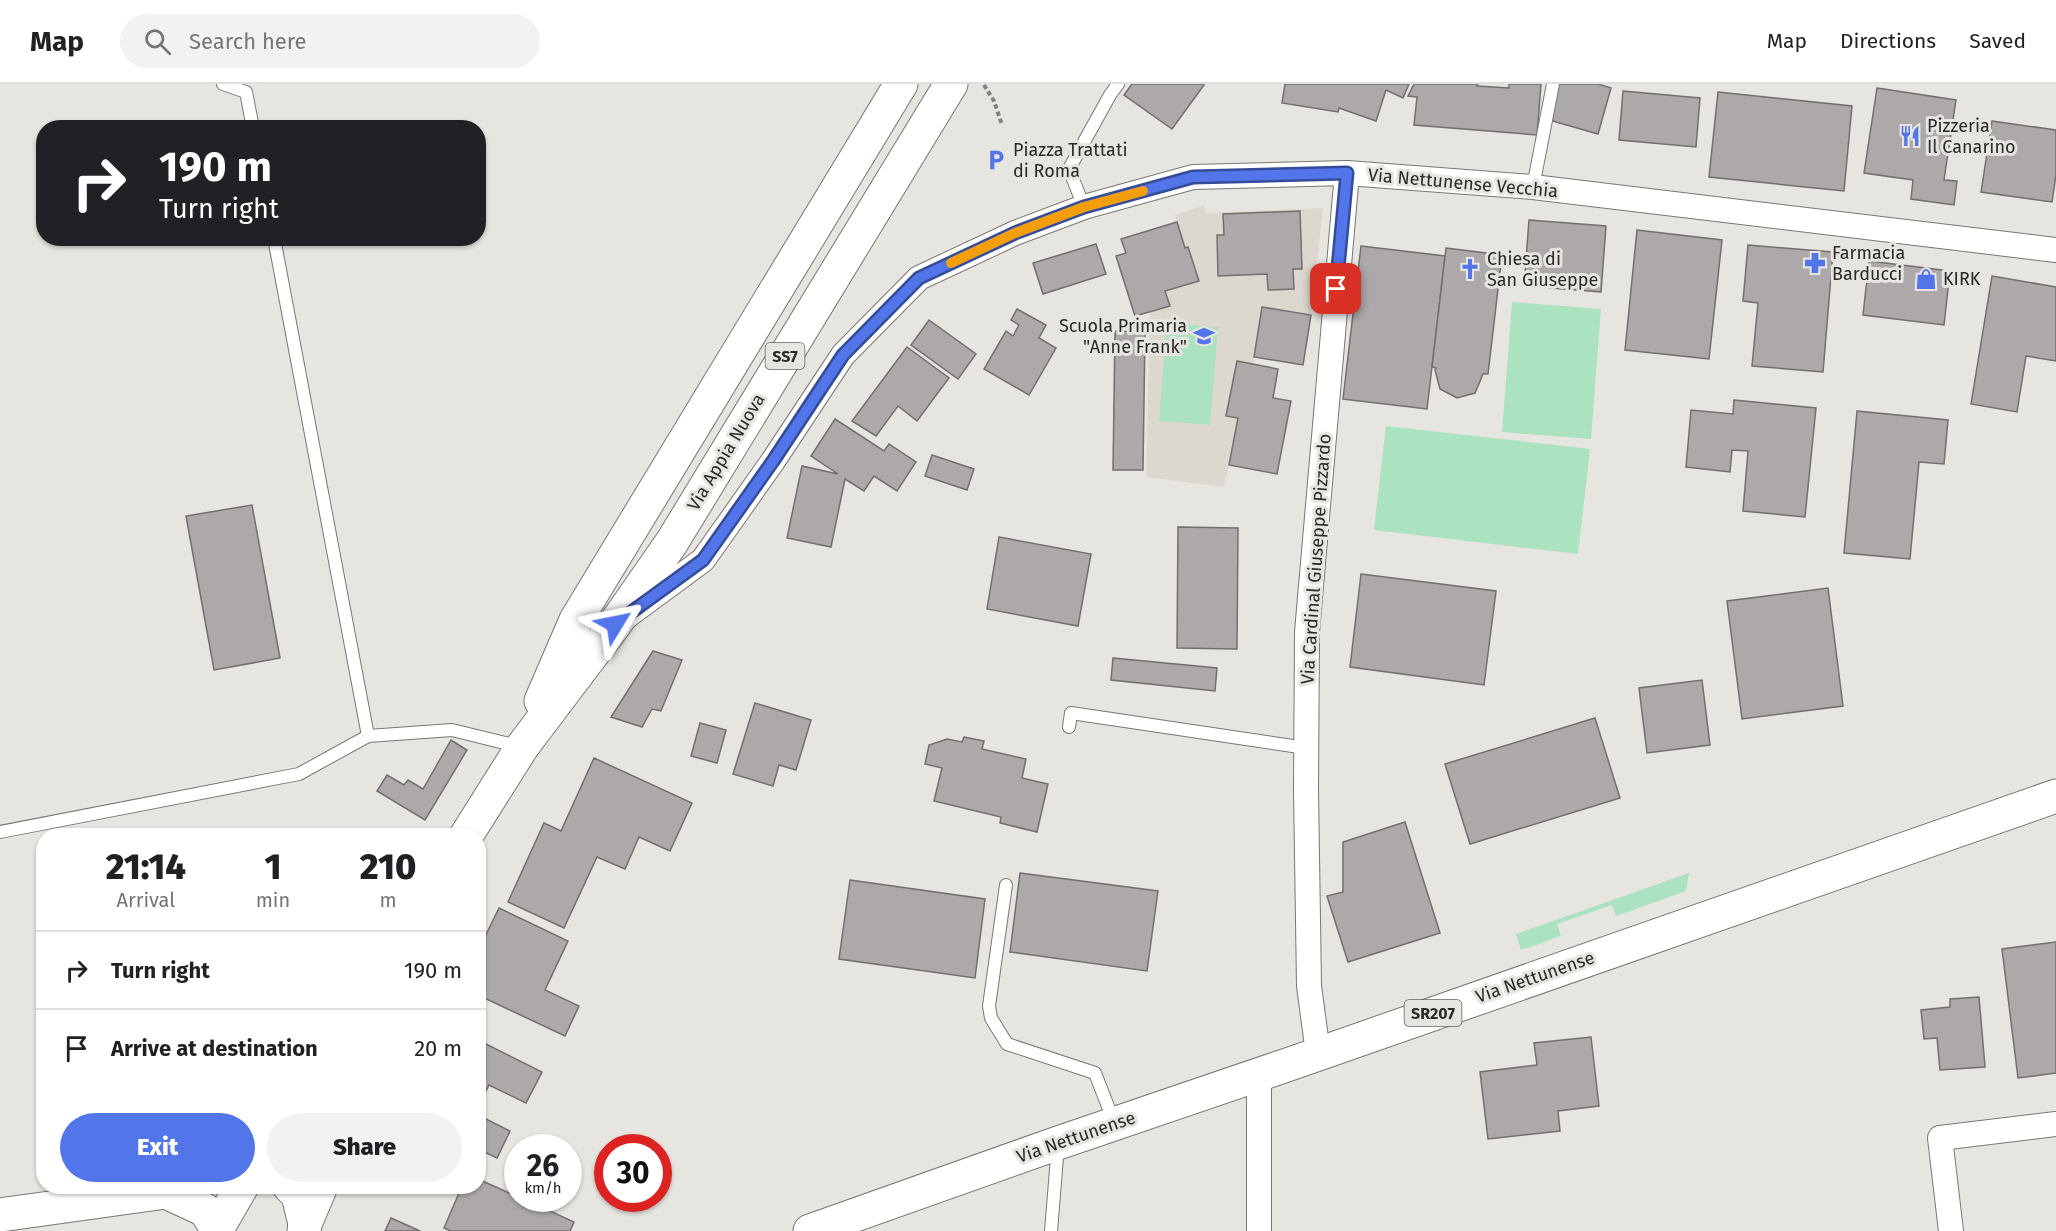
<!DOCTYPE html>
<style>
:root{--surface:#fff;--page:#f2f2f2;--text:#202124;--muted:#757577;--line:#e0e0e0;--accent:#5275ea}
body{margin:0;font-family:"Fira Sans",sans-serif;background:var(--page);color:var(--text);height:100vh;display:flex;flex-direction:column;font-size:22px;white-space:nowrap}
*{box-sizing:border-box;margin:0}
p{font-size:20px;color:var(--muted)}
.icon{flex:none;width:33px;height:33px;fill:none;stroke:currentColor;stroke-width:2;stroke-linecap:round;stroke-linejoin:round}
.map{position:relative;flex:1;overflow:hidden}
.drawer{position:absolute;left:36px;top:744px;width:450px;height:366px;display:flex;flex-direction:column;background:var(--surface);border-radius:24px;box-shadow:0 2px 4px #0004}
.drawer>*{flex:none}
.top-card{position:absolute;left:36px;top:36px;width:450px;height:126px;border-radius:24px;box-shadow:0 2px 4px #0004;background:#202124;color:#fff;overflow:hidden}
.speed{position:absolute;left:504px;top:1050px;display:flex;gap:12px;font-size:30px;font-weight:700;text-align:center}
.speed>*{display:grid;place-content:center;width:78px;height:78px;border-radius:50%;background:var(--surface);box-shadow:0 2px 4px #0004;line-height:1}
.speed small{font-size:15px;font-weight:400}
.speed .limit{border:9px solid #d22;background:#fff;color:#111}
.pin{position:absolute;display:grid;place-items:center;width:51px;height:51px;color:#fff;margin:-26px;border-radius:12px;box-shadow:0 3px 9px #0006}
.me{position:absolute;width:66px;margin:-33px;rotate:55deg;stroke-linejoin:round;filter:drop-shadow(0 0 4px #0008)}
.turn{display:flex;align-items:center;gap:21px;height:126px;padding:0 24px;font-size:27px}
.turn .icon{width:78px;height:78px;stroke-width:2.5}
.turn b{display:block;font-size:42px;line-height:51px}
.eta{display:flex;justify-content:space-evenly;align-items:center;height:102px;text-align:center}
.eta b{font-size:36px;font-weight:800;line-height:42px}
.button{display:flex;gap:12px;margin-top:auto;padding:12px 24px}
.button a{flex:1;height:69px;border-radius:36px;background:var(--accent);color:#fff;font-size:24px;font-weight:800;line-height:69px;text-align:center}
.button a+a{background:var(--page);color:var(--text)}
ul{padding:0;list-style:none}
li{display:flex;align-items:center;gap:18px;height:78px;padding:0 24px;border-top:2px solid var(--line)}
li div{flex:1}
li b{display:block;font-size:22px}
li em{font-style:normal}
header{display:flex;align-items:center;gap:36px;box-sizing:border-box;height:84px;padding:0 30px;background:var(--surface);border-bottom:2px solid var(--line)}
header strong{font-size:28px}
nav{display:flex;gap:33px;margin-inline-start:auto;font-size:21px}
.search{width:420px;height:54px;background:var(--page);display:flex;align-items:center;gap:15px;box-sizing:border-box;padding:0 21px;border-radius:33px;color:var(--muted);font-size:22px}
.map>svg:first-child{display:block}
</style>
<header>
<strong>Map</strong>
<div class="search"><svg class="icon" aria-label="search" viewBox="0 0 24 24"><circle cx="10" cy="10" r="6"/><path d="M15 15l6 6"/></svg>Search here</div>
<nav><a>Map</a><a>Directions</a><a>Saved</a></nav>
</header>
<div class="map">
<svg width="2056" height="1147" viewBox="0 0 2056 1147">
<rect width="100%" height="100%" fill="#e7e5e0"/>
<polygon fill="#ddd8cd" points="1204,121 1206,129 1323,124 1311,231 1254,273 1253,280 1237,277 1226,331 1238,334 1224,403 1146,393 1150,228 1170,221 1165,207 1198,196 1189,163 1185,164 1175,131"/>
<g fill="#abe2c0">
<polygon points="1512,218 1601,225 1591,355 1502,348"/>
<polygon points="1167,239 1218,243 1210,341 1159,337"/>
<polygon points="1386,342 1590,365 1578,470 1374,446"/>
<polygon points="1689,789 1686,807 1616,832 1612,821 1557,840 1561,852 1521,866 1516,850"/>
</g>
<g fill="#ada8aa" stroke="#736e70" stroke-width="1.5">
<polygon points="1132,0 1202,0 1204,1 1172,45 1124,11"/>
<polygon points="1285,0 1409,0 1403,14 1386,6 1376,37 1339,24 1338,28 1282,19"/>
<polygon points="1414,0 1478,0 1477,2 1509,4 1509,0 1541,0 1537,51 1414,41 1417,13 1408,12"/>
<polygon points="1559,0 1598,0 1611,4 1598,50 1549,36"/>
<polygon points="1877,4 1956,16 1944,96 1957,97 1954,121 1911,115 1913,96 1864,89"/>
<polygon points="1623,7 1700,14 1696,63 1619,56"/>
<polygon points="1718,8 1852,22 1844,107 1709,93"/>
<polygon points="1992,37 2056,46 2056,91 2052,118 1981,108"/>
<polygon points="1300,127 1302,185 1293,185 1294,205 1268,206 1267,190 1218,192 1217,151 1224,151 1223,130"/>
<polygon points="1529,136 1606,142 1601,208 1524,202"/>
<polygon points="1177,138 1185,164 1188,163 1199,197 1165,207 1170,222 1135,232 1116,172 1126,169 1121,155"/>
<polygon points="1637,146 1722,156 1709,275 1625,266"/>
<polygon points="1096,160 1106,190 1043,210 1033,179"/>
<polygon points="1748,161 1833,168 1823,288 1752,282 1758,219 1743,217"/>
<polygon points="1361,162 1445,172 1427,325 1343,315"/>
<polygon points="1446,164 1502,171 1488,290 1483,290 1475,309 1457,314 1440,305 1435,286 1436,284 1432,283"/>
<polygon points="1869,177 1950,187 1944,241 1863,231"/>
<polygon points="1992,192 2056,203 2056,277 2026,272 2017,328 1971,320"/>
<polygon points="1262,223 1311,231 1303,281 1254,273"/>
<polygon points="1017,225 1046,241 1039,254 1056,264 1029,311 984,285 1006,247 1013,252 1019,241 1011,236"/>
<polygon points="929,236 976,270 958,295 911,261"/>
<polygon points="1115,247 1145,248 1143,386 1113,386"/>
<polygon points="907,263 949,294 917,337 898,322 876,352 852,337"/>
<polygon points="1237,277 1278,285 1273,314 1291,317 1277,390 1229,381 1238,334 1226,332"/>
<polygon points="1734,316 1816,324 1805,433 1743,427 1748,367 1732,366 1730,388 1686,383 1691,326 1733,330"/>
<polygon points="1857,327 1948,336 1944,380 1919,378 1910,475 1844,469"/>
<polygon points="835,335 884,367 889,360 916,378 897,407 874,392 864,407 845,395 831,463 787,454 802,382 838,390 811,372"/>
<polygon points="932,371 974,385 967,406 925,392"/>
<polygon points="252,421 280,574 214,586 186,432"/>
<polygon points="1178,443 1238,444 1237,565 1177,564"/>
<polygon points="999,453 1091,470 1078,542 987,525"/>
<polygon points="1361,490 1496,507 1484,601 1350,583"/>
<polygon points="1828,504 1843,622 1742,635 1727,517"/>
<polygon points="653,567 682,576 661,627 652,625 642,643 611,633"/>
<polygon points="1113,574 1217,584 1215,607 1111,596"/>
<polygon points="1702,596 1710,661 1647,669 1639,604"/>
<polygon points="755,619 811,636 796,686 779,681 773,702 733,690"/>
<polygon points="1595,634 1620,714 1470,760 1445,680"/>
<polygon points="700,639 726,646 717,679 691,672"/>
<polygon points="964,653 984,657 982,665 1026,675 1022,694 1048,700 1037,748 1000,739 1001,733 934,717 942,684 925,680 929,661 947,655 962,658"/>
<polygon points="451,656 467,666 425,736 377,707 387,691 404,701 408,696 423,705"/>
<polygon points="594,674 692,719 670,767 639,753 625,785 597,773 564,844 508,818 544,739 561,747"/>
<polygon points="1405,738 1440,849 1348,878 1327,812 1343,808 1343,758"/>
<polygon points="1020,789 1158,807 1147,887 1010,868"/>
<polygon points="850,796 985,815 975,894 839,875"/>
<polygon points="499,824 568,857 545,906 579,922 565,952 478,911 478,867"/>
<polygon points="2056,858 2056,989 2018,994 2002,865"/>
<polygon points="1979,913 1985,983 1940,986 1937,954 1924,955 1921,926 1950,923 1950,915"/>
<polygon points="1591,953 1599,1022 1558,1027 1560,1047 1488,1055 1480,988 1537,981 1534,959"/>
<polygon points="478,956 542,988 526,1019 489,1001 478,1022"/>
<polygon points="478,1031 510,1047 497,1074 478,1065"/>
<polygon points="478,1095 518,1113 518,1114 522,1114 574,1138 570,1147 451,1147 444,1144 462,1102 478,1102"/>
<polygon points="391,1134 420,1147 385,1147"/>
</g>
<g fill="none" stroke-linecap="round" stroke-linejoin="round">
<defs>
<g id="lane">
<polyline points="223,0 246,8 253,44"/>
<polyline points="1533,103 1553,0"/>
<polyline points="1084,123 1069,85 1110,11 1118,0"/>
<polyline points="274,154 368,652"/>
<polyline points="1069,643 1071,629 1306,664"/>
<polyline points="0,748 299,690 368,652 452,646 521,663"/>
<polyline points="1006,801 989,922 991,934 1007,960 1095,989 1114,1038"/>
<polyline points="1051,1147 1058,1061"/>
</g>
<g id="street">
<polyline points="627,532 703,476 773,377 843,271 919,194 1015,149 1084,123 1193,93 1347,89 1533,103 2056,166"/>
<polyline points="1318,969 1309,902 1306,706 1307,548 1347,89"/>
<polyline points="1259,1147 1259,990"/>
<polyline points="1951,1147 1940,1054 2056,1040"/>
</g>
<g id="secondary">
<polyline points="289,1102 298,1111 305,1140"/>
<polyline points="166,1108 205,1126 217,1145"/>
<polyline points="0,1131 166,1108 190,1102"/>
</g>
<g id="primary">
<polyline points="541,617 576,536 901,0"/>
<polyline points="466,752 522,663 615,540 672,458 951,0"/>
<polyline points="216,1147 242,1102"/>
<polyline points="304,1147 305,1140 321,1102"/>
<polyline points="810,1147 1058,1059 1287,981 2056,712"/>
</g>
</defs>
<use href="#lane" stroke="#797772" stroke-width="14"/>
<use href="#street" stroke="#797772" stroke-width="26"/>
<use href="#secondary" stroke="#797772" stroke-width="35"/>
<use href="#primary" stroke="#797772" stroke-width="35"/>
<polyline stroke="#84827f" stroke-width="4" stroke-dasharray="4.5 3" stroke-linecap="butt" points="984,1 994,17 1002,41"/>
<use href="#lane" stroke="#fff" stroke-width="12"/>
<use href="#street" stroke="#fff" stroke-width="24"/>
<use href="#secondary" stroke="#fff" stroke-width="33"/>
<use href="#primary" stroke="#fff" stroke-width="33"/>
</g>
<g fill="none" stroke-linecap="round" stroke-linejoin="round">
<defs>
<polyline id="route" points="615,540 703,476 773,377 843,271 919,194 1015,149 1084,123 1193,93 1347,89 1336,205"/>
</defs>
<use href="#route" stroke="#354c98" stroke-width="15"/>
<use href="#route" stroke="#5275ea" stroke-width="10"/>
<polyline stroke="#f59e0b" stroke-width="10" points="951,179 1015,149 1084,123 1143,107"/>
</g>
<defs>
<symbol id="restaurant-bare" viewBox="-9 -9 18 18"><path d="M-5-6h1v4h1v-4h1v4h1v-4h1v5L-1.5 .5V6h-2V.5L-5-1ZM5-6V6H3V1.5H1.5Q1.5-4 5-6Z" fill="#5275ea" stroke="#e7e5e0" stroke-width="2.5" paint-order="stroke"/></symbol>
<symbol id="parking-bare" viewBox="-9 -9 18 18"><path d="M-3.5-5.5H1a3.5 3.5 0 0 1 0 7H-1V5.5H-3.5ZM-1-3.4V-.6H.8a1.4 1.4 0 0 0 0-2.8Z" fill="#5275ea" stroke="#e7e5e0" stroke-width="2.5" paint-order="stroke"/></symbol>
<symbol id="pharmacy-bare" viewBox="-9 -9 18 18"><path d="M-2-6h4v4h4v4h-4v4h-4v-4h-4v-4h4Z" fill="#5275ea" stroke="#e7e5e0" stroke-width="2.5" paint-order="stroke"/></symbol>
<symbol id="church-bare" viewBox="-9 -9 18 18"><path d="M-1.2-6h2.4v3.5h3.3v2.4h-3.3V6h-2.4V-.1h-3.3v-2.4h3.3Z" fill="#5275ea" stroke="#e7e5e0" stroke-width="2.5" paint-order="stroke"/></symbol>
<symbol id="shop-bare" viewBox="-9 -9 18 18"><path d="M-5-2.5h2.3a2.7 3.5 0 0 1 5.4 0H5L5.5 6h-11ZM-1.5-2.5h3a1.5 2.3 0 0 0-3 0Z" fill="#5275ea" stroke="#e7e5e0" stroke-width="2.5" paint-order="stroke"/></symbol>
<symbol id="school-bare" viewBox="-9 -9 18 18"><path d="M0-5L7-2L0 1L-7-2ZM-4 1L0 2.5L4 1V4Q0 6-4 4Z" fill="#5275ea" stroke="#e7e5e0" stroke-width="2.5" paint-order="stroke"/></symbol>
</defs>
<g fill-rule="evenodd">
<use href="#restaurant-bare" x="1895" y="37" width="30" height="30"/>
<use href="#parking-bare" x="981" y="61" width="30" height="30"/>
<use href="#pharmacy-bare" x="1800" y="164" width="30" height="30"/>
<use href="#church-bare" x="1455" y="170" width="30" height="30"/>
<use href="#shop-bare" x="1911" y="180" width="30" height="30"/>
<use href="#school-bare" x="1189" y="237" width="30" height="30"/>
</g>
<g text-anchor="middle" stroke-width="6" stroke-linejoin="round" paint-order="stroke">
<g fill="#e7e5e0" stroke="#63615f" stroke-width="1.5">
<rect x="765.5" y="259" width="39" height="26" rx="4.5"/>
<rect x="1404.5" y="916" width="57" height="26" rx="4.5"/>
</g>
<g font-size="16" font-weight="bold" fill="#2a2928">
<text x="785" y="278">SS7</text>
<text x="1433" y="935">SR207</text>
</g>
<g font-size="18" fill="#2a2928" stroke="#e7e5e0" text-anchor="start">
<text x="1927" y="48">Pizzeria<tspan x="1927" dy="21">Il Canarino</tspan></text>
<text x="1013" y="72">Piazza Trattati<tspan x="1013" dy="21">di Roma</tspan></text>
<text x="1832" y="175">Farmacia<tspan x="1832" dy="21">Barducci</tspan></text>
<text x="1487" y="181">Chiesa di<tspan x="1487" dy="21">San Giuseppe</tspan></text>
<text x="1943" y="201">KIRK</text>
<text x="1187" y="248" text-anchor="end">Scuola Primaria<tspan x="1187" dy="21">"Anne Frank"</tspan></text>
</g>
<g font-size="18" fill="#2a2928" stroke="#e7e5e0">
<text transform="translate(1463 99) rotate(5)" y="6">Via Nettunense Vecchia</text>
<text transform="translate(726 368) rotate(-59)" y="6">Via Appia Nuova</text>
<text transform="translate(1316 475) rotate(-86)" y="6">Via Cardinal Giuseppe Pizzardo</text>
<text transform="translate(1535 893) rotate(-19)" y="6">Via Nettunense</text>
<text transform="translate(1076 1053) rotate(-19)" y="6">Via Nettunense</text>
</g>
</g>
</svg>
<div class="speed"><div>26<small>km/h</small></div><div class="limit">30</div></div>
<div class="pin" style="left:1336px;top:205px;background:#d93025"><svg class="icon" aria-label="arrive" viewBox="0 0 24 24"><path d="M6 21V4h12l-3 4 3 4H6"/></svg></div>
<svg class="me" style="left:615px;top:540px" viewBox="-20 -20 40 40"><path d="M0-17L14 15 0 8-14 15z" fill="#5275ea" stroke="#fff" stroke-width="4"/></svg>
<div class="top-card">
<div class="turn"><svg class="icon" aria-label="right" viewBox="0 0 24 24"><path d="M7 20v-9h11M14 6l5 5-5 5"/></svg><div><b>190 m</b>Turn right</div></div>
</div>
<section class="drawer">
<div class="eta">
<div><b>21:14</b><p>Arrival</p></div>
<div><b>1</b><p>min</p></div>
<div><b>210</b><p>m</p></div>
</div>
<ul>
<li><svg class="icon" aria-label="right" viewBox="0 0 24 24"><path d="M7 20v-9h11M14 6l5 5-5 5"/></svg><div><b>Turn right</b></div><em>190 m</em></li>
<li><svg class="icon" aria-label="arrive" viewBox="0 0 24 24"><path d="M6 21V4h12l-3 4 3 4H6"/></svg><div><b>Arrive at destination</b></div><em>20 m</em></li>
</ul>
<div class="button"><a>Exit</a><a>Share</a></div>
</section>
</div>
